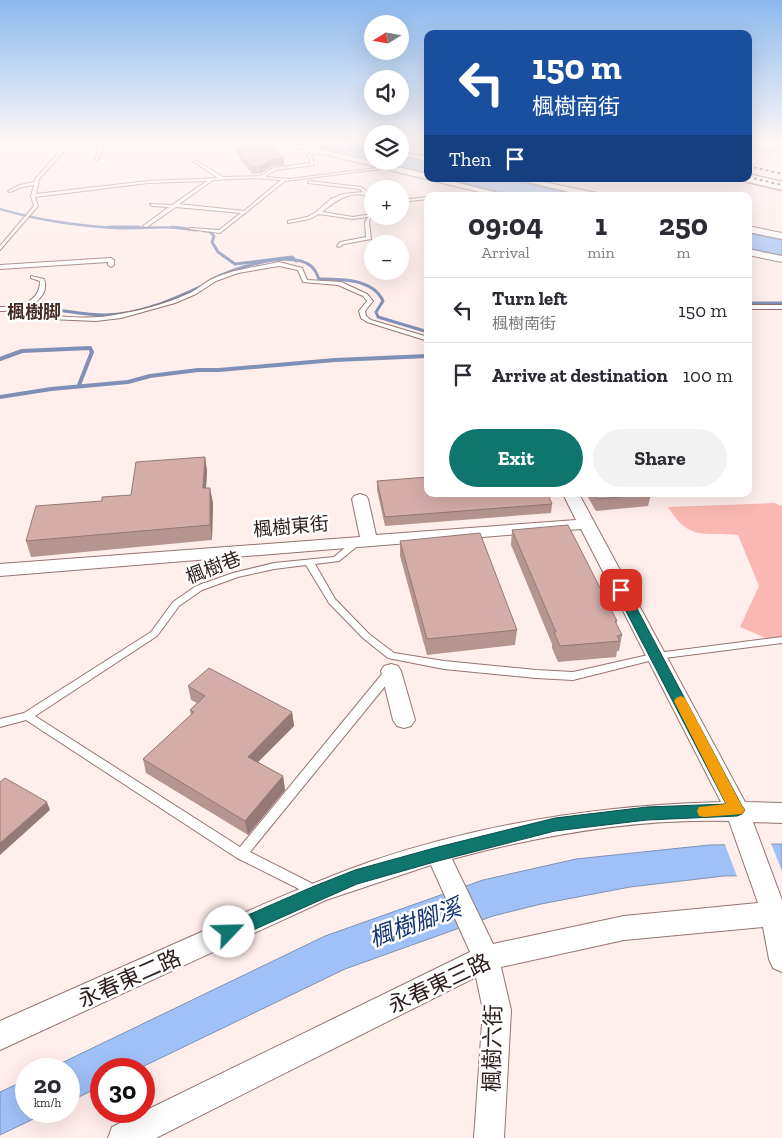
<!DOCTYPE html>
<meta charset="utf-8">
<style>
:root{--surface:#fff;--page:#f2f2f3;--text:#2b2b33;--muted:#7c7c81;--line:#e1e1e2;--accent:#0f766e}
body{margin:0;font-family:"Zilla Slab","Noto Sans TC",serif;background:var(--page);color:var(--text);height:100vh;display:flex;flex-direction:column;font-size:19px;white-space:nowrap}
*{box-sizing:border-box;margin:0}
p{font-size:16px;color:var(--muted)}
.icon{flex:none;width:28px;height:28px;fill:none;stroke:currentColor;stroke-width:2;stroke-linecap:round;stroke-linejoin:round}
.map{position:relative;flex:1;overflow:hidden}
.side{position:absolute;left:424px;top:192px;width:328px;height:305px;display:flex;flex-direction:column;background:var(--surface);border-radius:10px;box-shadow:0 5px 20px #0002}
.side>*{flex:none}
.hud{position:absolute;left:424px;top:30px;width:328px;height:152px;border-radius:10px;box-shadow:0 5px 20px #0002;background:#1a4fa0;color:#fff;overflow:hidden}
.needle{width:32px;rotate:259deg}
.fabs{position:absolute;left:364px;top:15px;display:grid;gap:10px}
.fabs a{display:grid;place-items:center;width:45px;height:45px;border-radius:50%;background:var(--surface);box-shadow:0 5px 20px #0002;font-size:25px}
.speed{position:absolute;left:15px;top:1058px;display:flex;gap:10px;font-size:25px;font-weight:700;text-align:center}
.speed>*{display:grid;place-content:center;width:65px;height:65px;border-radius:50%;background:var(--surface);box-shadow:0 5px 20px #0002;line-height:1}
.speed small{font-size:12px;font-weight:400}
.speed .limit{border:8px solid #d22;background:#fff;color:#111}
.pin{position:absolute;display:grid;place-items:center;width:42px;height:42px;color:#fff;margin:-21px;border-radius:10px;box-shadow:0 2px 8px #0006}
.me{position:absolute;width:55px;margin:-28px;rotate:66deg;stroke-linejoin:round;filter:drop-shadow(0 0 4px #0008)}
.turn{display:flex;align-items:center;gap:18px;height:105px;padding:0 25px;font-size:22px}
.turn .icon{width:65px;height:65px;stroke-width:2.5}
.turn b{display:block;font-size:35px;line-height:42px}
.then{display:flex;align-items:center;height:48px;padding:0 25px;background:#0003;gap:10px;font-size:19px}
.eta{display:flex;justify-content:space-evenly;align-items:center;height:85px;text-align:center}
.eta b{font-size:30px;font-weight:700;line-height:35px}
.cta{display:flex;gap:10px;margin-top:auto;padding:10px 25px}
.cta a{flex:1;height:58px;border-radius:30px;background:var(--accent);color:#fff;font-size:20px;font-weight:700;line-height:58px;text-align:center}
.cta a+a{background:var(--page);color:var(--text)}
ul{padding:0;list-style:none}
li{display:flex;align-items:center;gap:15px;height:65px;padding:0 25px;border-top:1px solid var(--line)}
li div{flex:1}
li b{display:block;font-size:19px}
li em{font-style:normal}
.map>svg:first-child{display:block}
</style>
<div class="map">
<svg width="782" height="1138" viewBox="0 0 782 1138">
<rect width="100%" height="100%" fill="#ffeeec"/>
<path fill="#f9b9b2" d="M774,503l8,3v139l-42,-18 19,-41 -21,-51c-35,-3 -49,6 -70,-28z"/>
<g fill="#a0c1f8" stroke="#7e90b6">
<polygon points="293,143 347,143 372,149 372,161 400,161 400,155 427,161 427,175"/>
<polygon points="445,179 505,179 584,196 519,196"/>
<polygon points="748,233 782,240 782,256 748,248"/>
<polygon points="782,844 782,875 724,876 630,887 541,904 493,916 345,969 138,1069 101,1069 101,1086 69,1102 69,1069 49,1069 325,936 483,880 576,859 709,845"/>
<polygon points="26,1080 26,1111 50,1111 0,1135 0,1092"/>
</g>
<polygon fill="#ffeeec" points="770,841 782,871 782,878 738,879 724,842"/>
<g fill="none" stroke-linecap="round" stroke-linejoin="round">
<path stroke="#7e90b6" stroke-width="2.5" d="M0,209c37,11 79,17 117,19 22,1 43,-2 65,0"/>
<g stroke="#7e90b6" stroke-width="3">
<polyline points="109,227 139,227"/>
<polyline points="172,227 196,230"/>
<polyline points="205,231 209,231 214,236 212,242 218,252 235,264 292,257 296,261"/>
<path d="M211,280c21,-11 78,-31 100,-14 4,3 6,8 8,13 20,0 54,-1 64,22l-7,11 2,5 50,15"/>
<polyline points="748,303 782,303"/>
<path d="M28,309c25,-2 51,6 77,6 34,0 69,-16 99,-30"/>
</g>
<g stroke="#7e90b6" stroke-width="4">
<polyline points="0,359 22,351 90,348 92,352 79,385"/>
<polyline points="0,397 51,389 128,382 150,376 198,370 219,370 335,360 428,356"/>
</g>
<defs>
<g id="service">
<path d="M92,143h41l-30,2 -4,14 -2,1 -2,-1 4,-14 -31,2 -29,32 -3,15 112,-13 70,-3 -24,-16 1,-2 28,17 38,-1 12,-8 38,-5 -4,-9 10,-3 1,2 -7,2 3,10 -39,5 -10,7 24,2 96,-12 2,1 -102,13 -65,52 -31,-4 2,-1 28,2 22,-17 -65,-6 -29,20 -4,-1 26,-19 -17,-1 -2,-2 22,1 35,-24 -59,2 -113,14 3,9 -38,44v-4l34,-40 -3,-10 3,-11 -12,2 -12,5 -2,-1 12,-6 14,-3 2,-4 28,-31 -64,2v-2zM256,178l25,2 -37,31 -65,-7 34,-24z"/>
<polygon points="748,145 771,150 773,151 771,152 748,147"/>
<path d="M309,181l52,6 11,8v3c-18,-10 -36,2 -50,14l31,5 19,-3 -3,8 2,17 -27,5 -5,3 -2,-1 3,-4 26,-5 -1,-15 3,-5 -15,2 -34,-5 -9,5 -22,4v-2l19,-4 9,-5 15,-13 12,-5 20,-2 -3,-3 -52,-6z"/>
<polygon points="493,192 491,194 445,196 447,195"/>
<polygon points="428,197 428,199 400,202 400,200"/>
<polygon points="111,258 114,260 114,265 111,267 108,265 108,262 0,269 0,265"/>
<path d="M279,262l23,6 5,12 34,2 26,12 6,7 -8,10 1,5 5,4 57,17v4l-61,-19 -6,-4 -2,-7 8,-10 -4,-5 -25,-11 -35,-3 -5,-12 -19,-4 -41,7 -22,8 -20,13 -21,9 -54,15 -25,3 -47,-2 -12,-3 -7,-6 -30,1v-4h23l-3,-2 1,-1c12,-3 19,-10 19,-23l-9,-3v-2l13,3c5,14 -7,25 -20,28 13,-1 13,6 24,8 23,3 50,4 72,-1 24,-4 48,-11 70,-21 8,-4 14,-10 22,-14 21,-10 45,-12 67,-17z"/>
<rect x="748" y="305" width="34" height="4"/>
<polygon points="357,539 361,542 360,544 339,561 315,564 335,599 369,634 394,653 444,661 536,670 573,672 657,653 782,637 782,643 657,659 573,680 536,678 444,669 388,658 363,638 329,603 306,565 274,569 238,577 202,590 179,606 157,636 35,716 240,847 387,668 395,668 396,671 395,674 250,852 319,887 321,891 319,895 315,897 237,858 26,720 0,727 0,719 24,713 151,632 173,602 196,586 233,573 274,563 334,557 354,540"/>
</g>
<g id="minor">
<polygon points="278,143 292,143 428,174 428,179 443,179 510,196 496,196"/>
<polygon points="355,143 372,145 372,149 355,145"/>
<polygon points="400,151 428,157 428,161 400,155"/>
<polygon points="515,179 529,179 597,193 601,196 586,196"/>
<polygon points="748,226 782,233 782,239 748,232"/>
<polygon points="748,249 782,256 782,262 748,255"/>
<path d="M360,494l6,2 2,3 8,36 200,-15 -13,-26h16l166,308 37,1v20l-29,-1 29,78v72l-9,-4 -4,-9 -6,-32 -139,13 -123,27 10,43 -7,128h-30l9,-128 -7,-33 -320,161h-48l4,-11 358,-175 -39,-87 -105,35 -326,150v-29c66,-29 133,-59 199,-88 57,-26 114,-51 173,-72 113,-38 230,-56 349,-59l-140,-273 -581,47v-12l360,-27 -8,-38 2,-3zM729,821l29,82 -134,13 -131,28 -41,-85c90,-24 184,-41 277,-38z"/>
<polygon points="391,664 398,666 401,671 415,720 411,726 404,728 397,726 393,720 381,671 384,666"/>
</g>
<polygon id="secondary" points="748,174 782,182 782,190 744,181 743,179 748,179"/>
</defs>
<use href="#service" stroke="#97736f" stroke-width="2"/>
<use href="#minor" stroke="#97736f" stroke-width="2"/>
<use href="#secondary" stroke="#97736f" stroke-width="3"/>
<use href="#service" fill="#fff" fill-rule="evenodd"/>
<use href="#minor" fill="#fff" fill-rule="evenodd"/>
<use href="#secondary" fill="#fff" fill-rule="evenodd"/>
<g stroke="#4a3b3a" stroke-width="2" stroke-dasharray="3 3" stroke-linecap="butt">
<polyline points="748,166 782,174"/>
<polyline points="748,177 782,185"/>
</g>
</g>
<g fill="#b69591">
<polygon points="237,149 284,165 272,166 260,174 252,174 238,156"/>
<polygon points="205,457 207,471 206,488 213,503 212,540 31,557 26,541 102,501 131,495"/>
<polygon points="377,481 552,504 551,513 385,526 377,490"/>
<polygon points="586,494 651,494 648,506 596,511"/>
<polygon points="512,530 617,621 616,624 622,635 619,651 617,651 616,657 558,662 552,648 552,644 511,545"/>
<polygon points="400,541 517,630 515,645 427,655 400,556"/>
<polygon points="188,686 292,712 294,726 258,762 283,776 285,790 248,835 146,773 143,759 191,715 190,710 197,703 191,700"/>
</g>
<g fill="#947976">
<polygon points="284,158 284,165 272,166 260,174 260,167 271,159"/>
<polygon points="205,457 207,471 205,503 203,488"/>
<polygon points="210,488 213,503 212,540 210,525"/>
<polygon points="292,712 294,726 250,770 248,757"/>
<polygon points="283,776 285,790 248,835 245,821"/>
<polygon points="47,802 50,810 0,855 0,843"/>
</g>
<g fill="#d4ada9" stroke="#947976">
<polygon points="271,146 284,158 271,159 260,167 251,167 237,149"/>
<polygon points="205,457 203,488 210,488 210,525 26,541 36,506 102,501 102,497 131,495 136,462"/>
<polygon points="428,477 428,494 548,494 552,504 385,517 377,481"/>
<polygon points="594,494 651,494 598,499"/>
<polygon points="568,525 617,621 615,621 622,635 617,636 620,641 560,646 554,632 556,632 512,530"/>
<polygon points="480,533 517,630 427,639 400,541"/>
<polygon points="209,668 292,712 248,757 283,776 245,821 143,759 194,712 190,710 205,696 188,686"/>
<polygon points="5,778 47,802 0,843 0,782"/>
</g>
<linearGradient id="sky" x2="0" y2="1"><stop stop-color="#8bb9ee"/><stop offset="0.47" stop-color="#fff7f6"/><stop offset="1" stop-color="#fff7f6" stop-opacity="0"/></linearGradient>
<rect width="782" height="303" fill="url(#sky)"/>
<polygon fill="#0f766e" stroke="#0a4d48" points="621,586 627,590 742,806 745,810 742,814 737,816 647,820 555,831 438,861 357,884 235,938 229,940 223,938 221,932 223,926 312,887 355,870 438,847 555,818 647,807 726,804 615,590"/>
<polygon fill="#f59e0b" points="681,696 685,698 742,806 745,810 742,814 704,817 699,816 697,811 699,807 726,804 674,701 676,698"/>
<g text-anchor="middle" stroke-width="5" stroke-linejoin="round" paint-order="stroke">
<g font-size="18" font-weight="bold" fill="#452724" stroke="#fff">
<text x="34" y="318">楓樹脚</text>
</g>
<g font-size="19" fill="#2d1e1d" stroke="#fff">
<text transform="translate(291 526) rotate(-5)" y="7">楓樹東街</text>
<text transform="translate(213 567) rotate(-21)" y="7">楓樹巷</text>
</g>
<g font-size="22" fill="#2d1e1d" stroke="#fff">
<text transform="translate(129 978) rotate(-24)" y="8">永春東二路</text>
<text transform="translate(439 983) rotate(-25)" y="8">永春東三路</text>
<text transform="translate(492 1048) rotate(-89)" y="8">楓樹六街</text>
</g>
<g font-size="24" font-style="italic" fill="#123474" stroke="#fff">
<text transform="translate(415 923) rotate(-20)" y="8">楓樹腳溪</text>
</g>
</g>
</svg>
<div class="fabs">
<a><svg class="needle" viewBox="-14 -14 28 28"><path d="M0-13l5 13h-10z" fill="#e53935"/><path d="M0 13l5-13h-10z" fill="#7c7c81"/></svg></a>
<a><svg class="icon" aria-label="sound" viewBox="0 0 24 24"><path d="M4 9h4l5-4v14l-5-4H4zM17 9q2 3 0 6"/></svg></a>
<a><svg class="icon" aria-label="layers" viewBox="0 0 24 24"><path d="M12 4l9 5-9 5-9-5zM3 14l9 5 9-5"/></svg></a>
<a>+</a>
<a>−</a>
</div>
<div class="speed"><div>20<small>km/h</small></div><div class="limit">30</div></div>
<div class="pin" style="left:621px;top:590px;background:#d93025"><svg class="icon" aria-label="arrive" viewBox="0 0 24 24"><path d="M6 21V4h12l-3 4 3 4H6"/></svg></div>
<svg class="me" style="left:229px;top:932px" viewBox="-20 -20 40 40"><circle r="19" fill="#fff"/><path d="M0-13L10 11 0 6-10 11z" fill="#0f766e"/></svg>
<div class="hud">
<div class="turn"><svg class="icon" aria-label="left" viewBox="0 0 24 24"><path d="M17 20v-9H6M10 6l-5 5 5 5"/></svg><div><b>150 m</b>楓樹南街</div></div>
<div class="then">Then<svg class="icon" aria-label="arrive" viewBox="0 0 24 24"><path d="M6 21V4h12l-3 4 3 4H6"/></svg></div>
</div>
<section class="side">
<div class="eta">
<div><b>09:04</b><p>Arrival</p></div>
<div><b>1</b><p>min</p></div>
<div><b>250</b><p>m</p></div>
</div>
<ul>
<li><svg class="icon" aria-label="left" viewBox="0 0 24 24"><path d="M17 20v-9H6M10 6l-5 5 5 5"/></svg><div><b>Turn left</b><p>楓樹南街</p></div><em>150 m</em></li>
<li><svg class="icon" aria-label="arrive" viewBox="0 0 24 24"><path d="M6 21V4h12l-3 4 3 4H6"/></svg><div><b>Arrive at destination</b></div><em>100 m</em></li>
</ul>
<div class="cta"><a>Exit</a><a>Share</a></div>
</section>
</div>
